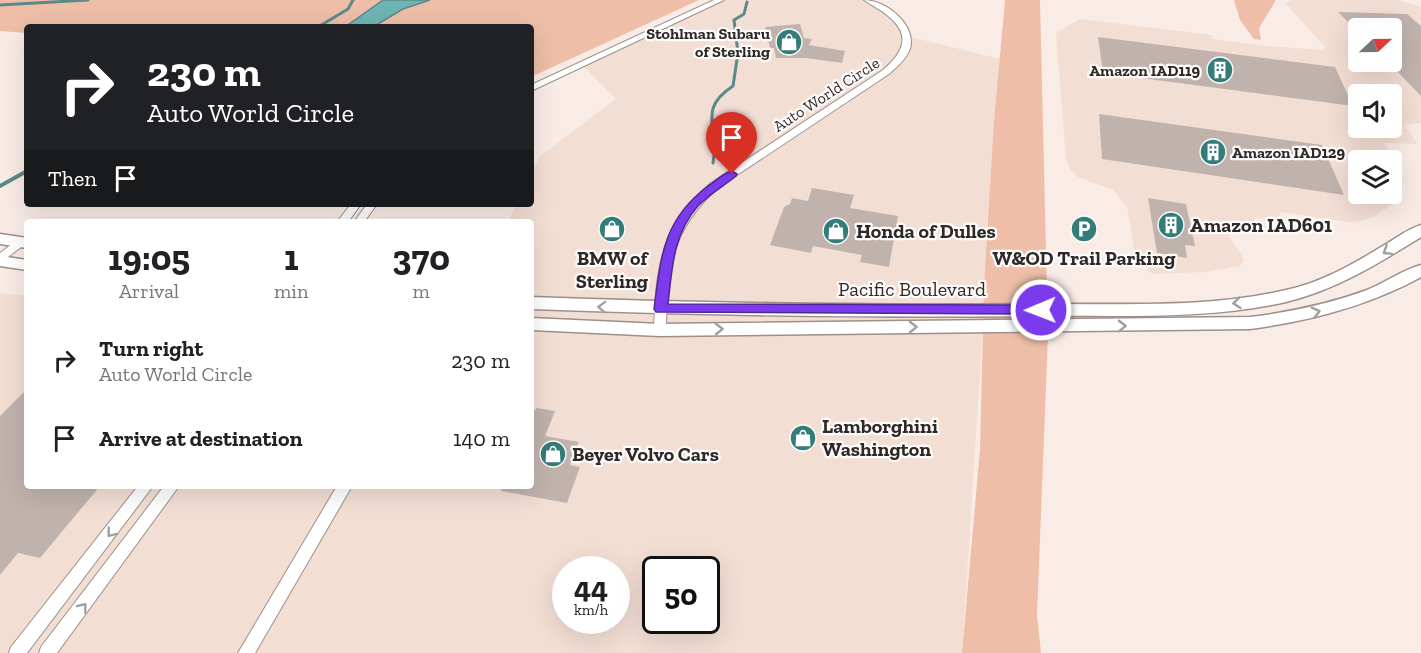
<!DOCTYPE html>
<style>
:root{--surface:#fff;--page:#f6f6f6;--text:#202124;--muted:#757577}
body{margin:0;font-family:"Zilla Slab",serif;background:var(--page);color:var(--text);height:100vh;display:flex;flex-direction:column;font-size:22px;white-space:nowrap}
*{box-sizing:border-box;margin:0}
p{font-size:20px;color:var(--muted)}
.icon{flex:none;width:33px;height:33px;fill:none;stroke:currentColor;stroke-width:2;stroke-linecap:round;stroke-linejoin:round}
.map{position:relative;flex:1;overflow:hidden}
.sheet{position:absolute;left:24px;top:219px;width:510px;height:270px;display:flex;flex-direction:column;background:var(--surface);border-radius:6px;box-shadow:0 6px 24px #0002}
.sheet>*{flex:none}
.guide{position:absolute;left:24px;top:24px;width:510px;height:183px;border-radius:6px;box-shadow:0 6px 24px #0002;background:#202124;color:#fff;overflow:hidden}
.needle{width:39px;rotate:68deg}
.controls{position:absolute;left:1348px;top:18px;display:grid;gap:12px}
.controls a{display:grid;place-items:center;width:54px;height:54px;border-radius:6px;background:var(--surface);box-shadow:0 6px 24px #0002;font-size:30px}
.speed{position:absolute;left:552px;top:556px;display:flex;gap:12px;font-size:30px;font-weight:700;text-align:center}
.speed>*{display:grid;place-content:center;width:78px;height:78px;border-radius:50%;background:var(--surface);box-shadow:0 6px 24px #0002;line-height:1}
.speed small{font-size:15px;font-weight:400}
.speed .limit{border:3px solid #111;border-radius:9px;background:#fff;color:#111}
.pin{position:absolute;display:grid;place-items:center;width:51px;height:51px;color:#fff;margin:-62px -26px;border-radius:50% 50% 50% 0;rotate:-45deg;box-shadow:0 0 6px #0007}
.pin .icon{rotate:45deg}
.me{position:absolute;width:66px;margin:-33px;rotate:269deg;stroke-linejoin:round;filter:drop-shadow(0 0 4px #0008)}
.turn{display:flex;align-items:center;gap:21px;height:126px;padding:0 24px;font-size:27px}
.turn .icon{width:78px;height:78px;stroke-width:2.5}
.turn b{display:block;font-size:42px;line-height:51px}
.then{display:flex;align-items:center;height:57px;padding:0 24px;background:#0003;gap:12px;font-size:22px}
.eta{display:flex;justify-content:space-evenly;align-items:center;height:102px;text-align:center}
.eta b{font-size:36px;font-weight:700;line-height:42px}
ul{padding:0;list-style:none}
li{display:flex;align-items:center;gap:18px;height:78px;padding:0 24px}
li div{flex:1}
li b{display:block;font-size:22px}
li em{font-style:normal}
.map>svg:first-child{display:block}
</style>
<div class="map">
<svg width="1421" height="653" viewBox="0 0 1421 653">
<rect width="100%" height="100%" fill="#f9ece6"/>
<g fill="#f3ded4" fill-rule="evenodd">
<path d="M720,0h147l28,17 12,19 93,23 -38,594h-962v-360l27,3v190h504v-264h-23l9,-18h14v-29l9,-19 76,-57 -35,-35zM566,570h50v51h-50zM656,570h50v51h-50z"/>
<path d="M1291,0h107l23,7v116l-17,2 14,19 -34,-1 15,28 2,27 -27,19 -12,4 -13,1 -69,-10 1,7 -26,-1v3l-15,3 -10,7 -1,5 15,23 -4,7 -34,6 -54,2 -17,-19 -8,-48 -14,-17 -35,-13 -8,-8 -4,-10 -10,-126 24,-14 132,16 1,4 52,7 59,4 1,-3 -40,-44zM1359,28h33v34h-33zM1359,94h33v34h-33zM1359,160h33v34h-33z"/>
</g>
<g fill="#eebea8">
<polygon points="0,0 699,0 531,77 531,27 27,27 27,33 0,31"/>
<polygon points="1005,0 1040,0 1048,335 1037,615 1041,653 962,653 980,449 984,287 994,122"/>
<polygon points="1234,0 1276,0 1259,28 1261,40 1254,39 1240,20"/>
</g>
<polygon fill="#6eb4b2" stroke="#5b8a88" stroke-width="1.5" points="383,0 430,0 403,9 373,27 345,27"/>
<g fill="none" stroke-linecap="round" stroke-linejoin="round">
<g stroke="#5b8a88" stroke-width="3">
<polyline points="0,5 88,0"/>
<polyline points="318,27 348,9 353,0"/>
<path d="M713,163c7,-35 -17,-53 20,-77l5,-33 -4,-33 10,-6 3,-12"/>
</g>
<polyline stroke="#5b8a88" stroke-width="4" points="0,186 27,171"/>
</g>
<g fill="#c0b3ae">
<polygon points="1338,12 1407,14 1421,26 1421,96 1392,66 1392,28 1354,28"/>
<polygon points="800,24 804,38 812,39 809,45 845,51 842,63 806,58 776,58 774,48 770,48 765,27"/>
<polygon points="1098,37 1335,67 1353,106 1103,73"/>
<polygon points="1099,114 1322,145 1344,195 1102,159"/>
<polygon points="812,188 854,195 850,208 898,216 889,267 860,262 862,255 813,246 811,253 770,245 784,207 790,204 792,198 808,201"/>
<polygon points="1148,198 1186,204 1195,246 1185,245 1187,258 1157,253"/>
<polygon points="27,389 27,486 100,486 40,558 18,553 0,575 0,416"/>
<polygon points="537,408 555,411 545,436 579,442 570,465 580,467 567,503 501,491 502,486 531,486 531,409 535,410"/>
</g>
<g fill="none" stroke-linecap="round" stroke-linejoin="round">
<defs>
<g id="minor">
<polygon points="714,0 724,0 531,91 531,85"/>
<path d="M864,0c22,0 53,25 46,49 -4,10 -13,18 -21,25l-170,113c-49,43 -52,82 -53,143l-6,4 -4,-1 -2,-3c2,-63 7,-104 57,-147l172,-113c20,-17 29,-35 5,-54 -7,-7 -16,-10 -24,-16z"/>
<polygon points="351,204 361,204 348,222 337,222"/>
<polygon points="367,204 377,204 364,222 354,222"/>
<polygon points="20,238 24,239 25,242 24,245 0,263 0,253"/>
<polygon points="138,486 153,486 27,653 9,653 11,647"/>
<polygon points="164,486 179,486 57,653 39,653 41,647"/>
<polygon points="337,486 352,486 255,653 238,653"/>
</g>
<g id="secondary">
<path d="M1421,225v12c-42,26 -85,53 -135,65 -81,18 -167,13 -249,14 -169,2 -337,-1 -506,-7v-12c169,6 337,9 506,7 82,-1 168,5 249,-14 34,-7 66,-25 95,-43 13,-7 26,-18 40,-22z"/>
<polygon points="0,234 27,238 27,248 0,244"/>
<polygon points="0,256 27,260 27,270 0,266"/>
<path d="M1421,265v12c-53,29 -111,44 -171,52l-590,7 -129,-6v-12l129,6 590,-7c40,-5 79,-13 117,-27 18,-7 35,-20 54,-25z"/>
</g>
</defs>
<use href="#minor" stroke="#9c908a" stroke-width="2"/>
<use href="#secondary" stroke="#9c908a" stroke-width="3"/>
<use href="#minor" fill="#fff" fill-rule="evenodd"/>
<use href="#secondary" fill="#fff" fill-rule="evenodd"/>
</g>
<defs><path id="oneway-chevron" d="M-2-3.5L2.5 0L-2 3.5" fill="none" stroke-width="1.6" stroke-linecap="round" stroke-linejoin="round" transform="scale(1.5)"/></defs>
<g stroke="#a19f9e">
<use href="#oneway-chevron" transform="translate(1387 251) rotate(148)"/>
<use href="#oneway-chevron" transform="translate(1237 303) rotate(174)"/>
<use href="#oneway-chevron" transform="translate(602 307) rotate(-178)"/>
<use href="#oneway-chevron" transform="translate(1316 312) rotate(-15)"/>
<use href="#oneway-chevron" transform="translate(1122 326) rotate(-1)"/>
<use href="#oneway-chevron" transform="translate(913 327) rotate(-1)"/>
<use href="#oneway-chevron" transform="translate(719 329) rotate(-1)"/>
<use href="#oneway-chevron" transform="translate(111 533) rotate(128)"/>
<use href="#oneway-chevron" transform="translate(83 607) rotate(-52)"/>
</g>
<path fill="#7c3aed" stroke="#51269a" stroke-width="1.5" d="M732,171l5,3 -1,2c-12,10 -28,19 -38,30 -25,28 -26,63 -30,98l373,1 6,5 -6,4 -385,-2 -2,-3c7,-53 9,-89 54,-123 8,-5 15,-13 24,-15z"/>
<defs>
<symbol id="shop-disc" viewBox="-11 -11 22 22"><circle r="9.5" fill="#337c7a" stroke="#fefcfb"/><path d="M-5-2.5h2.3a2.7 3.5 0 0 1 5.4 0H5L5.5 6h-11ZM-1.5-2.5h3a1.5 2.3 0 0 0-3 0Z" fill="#fff"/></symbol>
<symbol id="building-disc" viewBox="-11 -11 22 22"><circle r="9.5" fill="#337c7a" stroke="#fefcfb"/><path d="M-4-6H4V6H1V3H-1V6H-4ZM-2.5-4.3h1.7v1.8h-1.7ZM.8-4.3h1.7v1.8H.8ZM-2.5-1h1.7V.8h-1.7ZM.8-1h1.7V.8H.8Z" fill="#fff"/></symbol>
<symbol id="parking-disc" viewBox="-11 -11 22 22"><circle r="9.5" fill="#337c7a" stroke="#fefcfb"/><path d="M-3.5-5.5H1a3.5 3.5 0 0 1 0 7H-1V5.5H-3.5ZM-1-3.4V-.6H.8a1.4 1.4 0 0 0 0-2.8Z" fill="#fff"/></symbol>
</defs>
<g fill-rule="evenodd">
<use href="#shop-disc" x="774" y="27" width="30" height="30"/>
<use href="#building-disc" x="1205" y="55" width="30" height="30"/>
<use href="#building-disc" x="1198" y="137" width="30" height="30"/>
<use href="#building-disc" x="1156" y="210" width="30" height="30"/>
<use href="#shop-disc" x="597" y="214" width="30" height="30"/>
<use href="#parking-disc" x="1069" y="214" width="30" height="30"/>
<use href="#shop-disc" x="821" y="216" width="30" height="30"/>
<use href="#shop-disc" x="788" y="423" width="30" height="30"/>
<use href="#shop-disc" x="538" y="439" width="30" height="30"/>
</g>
<g text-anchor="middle" stroke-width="4.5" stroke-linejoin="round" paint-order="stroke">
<g font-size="16" font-weight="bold" fill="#2e2927" stroke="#fefcfb" text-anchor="end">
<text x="770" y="39">Stohlman Subaru<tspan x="770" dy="18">of Sterling</tspan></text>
<text x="1200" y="76">Amazon IAD119</text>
<text x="1232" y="158" text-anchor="start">Amazon IAD129</text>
</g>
<g font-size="16" fill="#2e2927" stroke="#fefcfb">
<text transform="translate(826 94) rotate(-33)" y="6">Auto World Circle</text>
</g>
<g font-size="20" font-weight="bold" fill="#2e2927" stroke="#fefcfb" text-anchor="start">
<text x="1190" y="232">Amazon IAD601</text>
<text x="856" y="238">Honda of Dulles</text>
<text x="612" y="265" text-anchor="middle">BMW of<tspan x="612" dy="23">Sterling</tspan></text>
<text x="1084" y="265" text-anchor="middle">W&amp;OD Trail Parking</text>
<text x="822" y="433">Lamborghini<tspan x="822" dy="23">Washington</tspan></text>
<text x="572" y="461">Beyer Volvo Cars</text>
</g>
<g font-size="20" fill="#2e2927" stroke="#fefcfb">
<text x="912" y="296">Pacific Boulevard</text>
</g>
</g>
</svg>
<div class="controls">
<a><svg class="needle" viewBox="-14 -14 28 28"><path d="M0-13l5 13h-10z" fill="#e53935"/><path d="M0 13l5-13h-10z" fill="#757577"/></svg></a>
<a><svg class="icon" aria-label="sound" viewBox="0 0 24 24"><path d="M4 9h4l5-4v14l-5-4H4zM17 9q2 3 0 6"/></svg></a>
<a><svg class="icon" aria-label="layers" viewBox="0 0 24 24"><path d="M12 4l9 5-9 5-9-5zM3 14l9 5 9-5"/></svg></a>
</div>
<div class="speed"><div>44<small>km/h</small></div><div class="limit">50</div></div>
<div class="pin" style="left:732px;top:174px;background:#d93025"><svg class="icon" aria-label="arrive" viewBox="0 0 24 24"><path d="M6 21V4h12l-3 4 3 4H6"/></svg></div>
<svg class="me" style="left:1041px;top:310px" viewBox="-20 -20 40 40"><circle r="17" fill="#7c3aed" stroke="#fff" stroke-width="3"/><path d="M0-11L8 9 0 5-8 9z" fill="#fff"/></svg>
<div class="guide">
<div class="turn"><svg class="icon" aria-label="right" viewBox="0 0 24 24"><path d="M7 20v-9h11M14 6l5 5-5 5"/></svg><div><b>230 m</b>Auto World Circle</div></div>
<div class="then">Then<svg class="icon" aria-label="arrive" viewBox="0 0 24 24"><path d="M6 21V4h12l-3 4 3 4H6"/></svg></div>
</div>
<section class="sheet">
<div class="eta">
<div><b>19:05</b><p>Arrival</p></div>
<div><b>1</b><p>min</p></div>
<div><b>370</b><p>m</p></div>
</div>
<ul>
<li><svg class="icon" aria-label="right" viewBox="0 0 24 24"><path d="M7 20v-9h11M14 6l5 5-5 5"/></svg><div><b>Turn right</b><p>Auto World Circle</p></div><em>230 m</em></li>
<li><svg class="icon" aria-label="arrive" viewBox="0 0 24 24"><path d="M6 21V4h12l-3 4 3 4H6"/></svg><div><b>Arrive at destination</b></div><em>140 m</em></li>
</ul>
</section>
</div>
